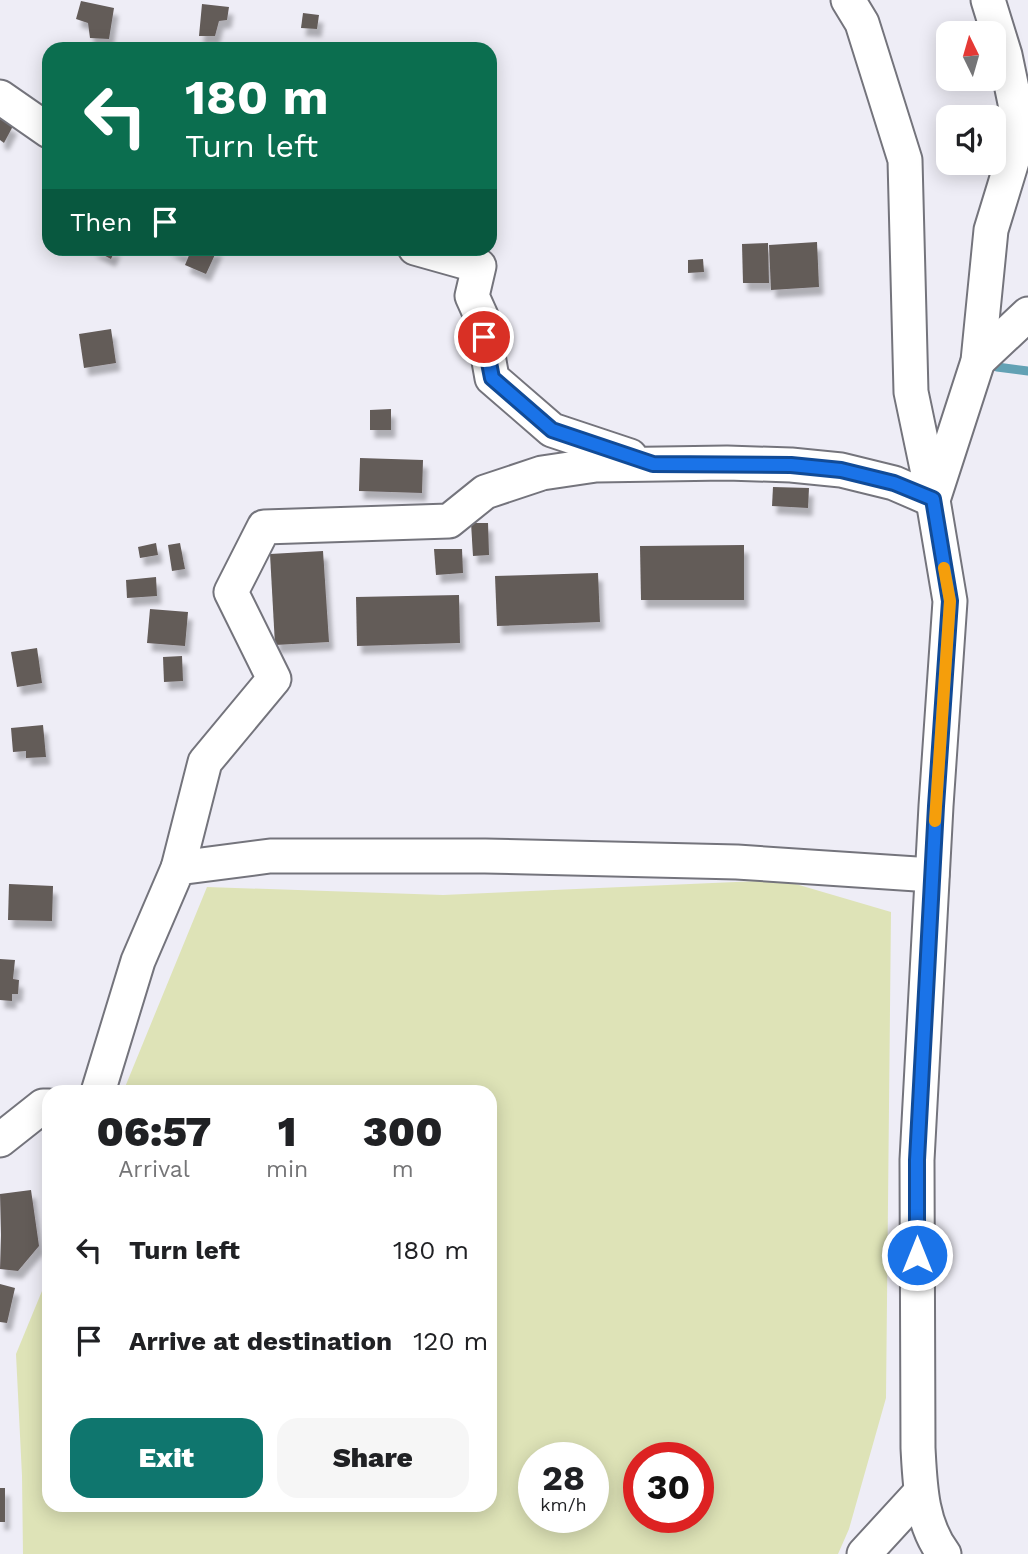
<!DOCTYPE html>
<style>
:root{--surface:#fff;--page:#f6f6f6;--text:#202124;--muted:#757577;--accent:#0f766e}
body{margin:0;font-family:"Work Sans",sans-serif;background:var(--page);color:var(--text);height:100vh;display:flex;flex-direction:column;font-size:26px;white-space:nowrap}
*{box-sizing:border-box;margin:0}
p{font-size:23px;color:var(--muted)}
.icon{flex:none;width:38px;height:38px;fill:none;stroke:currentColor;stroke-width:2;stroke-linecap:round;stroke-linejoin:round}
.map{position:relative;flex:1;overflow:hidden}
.panel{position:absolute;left:42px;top:1085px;width:455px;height:427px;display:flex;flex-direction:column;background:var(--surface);border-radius:21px;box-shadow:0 4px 18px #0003}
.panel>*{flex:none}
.top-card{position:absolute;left:42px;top:42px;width:455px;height:214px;border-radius:21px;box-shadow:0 4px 18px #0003;background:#0b6e4f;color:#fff;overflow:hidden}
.needle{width:46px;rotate:355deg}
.tools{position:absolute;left:936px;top:21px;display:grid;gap:14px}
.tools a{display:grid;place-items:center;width:70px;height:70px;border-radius:14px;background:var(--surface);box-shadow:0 4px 18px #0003;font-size:35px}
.speed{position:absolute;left:518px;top:1442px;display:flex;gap:14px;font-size:35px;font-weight:700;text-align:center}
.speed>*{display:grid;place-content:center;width:91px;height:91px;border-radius:50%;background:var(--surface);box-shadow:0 4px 18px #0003;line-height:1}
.speed small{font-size:18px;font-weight:400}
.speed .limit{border:10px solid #d22;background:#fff;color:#111}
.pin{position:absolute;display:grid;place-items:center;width:60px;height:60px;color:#fff;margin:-30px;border:4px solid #fff;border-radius:50%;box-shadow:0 2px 7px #0007}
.me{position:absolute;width:77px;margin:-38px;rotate:0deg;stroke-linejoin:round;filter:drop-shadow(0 0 5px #0008)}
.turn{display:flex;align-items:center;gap:24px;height:147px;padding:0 28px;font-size:32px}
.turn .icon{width:91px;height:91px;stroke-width:2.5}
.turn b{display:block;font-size:49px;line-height:60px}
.then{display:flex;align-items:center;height:66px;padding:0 28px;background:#0003;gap:14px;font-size:26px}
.eta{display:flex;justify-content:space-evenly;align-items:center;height:119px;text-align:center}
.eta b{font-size:42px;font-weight:800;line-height:49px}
.button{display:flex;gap:14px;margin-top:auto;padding:14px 28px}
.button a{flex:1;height:80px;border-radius:21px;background:var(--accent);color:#fff;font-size:28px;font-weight:800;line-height:80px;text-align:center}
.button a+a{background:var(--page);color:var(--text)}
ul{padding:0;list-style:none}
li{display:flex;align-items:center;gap:21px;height:91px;padding:0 28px}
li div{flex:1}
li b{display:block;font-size:26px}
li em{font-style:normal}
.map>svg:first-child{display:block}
</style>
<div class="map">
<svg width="1028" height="1554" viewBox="0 0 1028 1554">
<defs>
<filter id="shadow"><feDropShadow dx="4.5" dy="8" stdDeviation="2" flood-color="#0004"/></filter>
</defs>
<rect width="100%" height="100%" fill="#eeedf6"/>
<path fill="#dee3b7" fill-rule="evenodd" d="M782,880l109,32 -5,486 -37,131 -11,25h-815l-1,-78 -6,-122 33,-80v231h441v-413h-367l84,-205 236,8zM534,1458h59v59h-59zM639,1458h59v59h-59z"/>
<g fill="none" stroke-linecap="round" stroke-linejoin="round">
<polyline stroke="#62a1b4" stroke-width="9" points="997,367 1028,371"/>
</g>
<g fill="#635b59" filter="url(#shadow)">
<polygon points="81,1 114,8 109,39 90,38 88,23 76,19"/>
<polygon points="202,4 229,7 227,20 219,21 215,36 199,36"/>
<polygon points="303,13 319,15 317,29 301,28"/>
<polygon points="0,119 13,126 4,143 0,140"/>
<polygon points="817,242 819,287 771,290 769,245"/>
<polygon points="768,243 769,283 743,283 742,244"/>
<polygon points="90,248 116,248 111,259"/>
<polygon points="167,248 186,248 183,256"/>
<polygon points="192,248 218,248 206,274 185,265"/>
<polygon points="703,259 704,272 688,273 688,260"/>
<polygon points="111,329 116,363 84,368 79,334"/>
<polygon points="391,409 391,430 370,430 370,410"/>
<polygon points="360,458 423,460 422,493 359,491"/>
<polygon points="773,487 809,488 808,508 772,506"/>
<polygon points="471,523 488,523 489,555 473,556"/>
<polygon points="156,543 158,555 140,558 138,547"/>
<polygon points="180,543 185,569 172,571 168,545"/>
<polygon points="744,545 744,600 641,600 640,546"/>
<polygon points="434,549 462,549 463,573 436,575"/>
<polygon points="323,551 329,642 275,645 270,554"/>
<polygon points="598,573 600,622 497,626 495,576"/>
<polygon points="156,577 157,596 127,598 126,580"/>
<polygon points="459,595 460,643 357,646 356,597"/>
<polygon points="150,609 188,612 185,646 147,643"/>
<polygon points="37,648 42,683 17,687 11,652"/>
<polygon points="182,656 183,681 164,682 163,657"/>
<polygon points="43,725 46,757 26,758 26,751 13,752 11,728"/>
<polygon points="9,884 53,886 52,921 8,920"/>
<polygon points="0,959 15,960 13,979 19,980 18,994 12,994 12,1001 0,1000"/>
<polygon points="31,1190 39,1246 18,1271 0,1269 1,1235 0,1194"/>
<polygon points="0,1284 15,1288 7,1323 0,1322"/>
<rect x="0" y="1488" width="5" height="34"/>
</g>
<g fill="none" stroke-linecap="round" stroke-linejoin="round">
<defs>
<g id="street">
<polyline points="848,0 862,23 905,160 911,392 933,497"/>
<polyline points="0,97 49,131"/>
<polyline points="415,248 479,266 472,296 481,316 492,378 552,430 630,456"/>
<polyline points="978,361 1028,314"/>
<polyline points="178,868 205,762 274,679 231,592 264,527 449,521 485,492 542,473 596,465 727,463 791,465 841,470 894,483 933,500"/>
<polyline points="98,1092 138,961 178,868 270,856 485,856 737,862 932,875"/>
<polyline points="0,1140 43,1106 49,1106"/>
<polyline points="864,1554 920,1493"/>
<path d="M944,1554c-23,-30 -24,-69 -26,-106l-1,-288 19,-354 14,-205 -17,-101 45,-139 13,-131 30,-98 -16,-77 -17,-55"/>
</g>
</defs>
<use href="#street" stroke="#74747c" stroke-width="37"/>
<use href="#street" stroke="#fff" stroke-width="33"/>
</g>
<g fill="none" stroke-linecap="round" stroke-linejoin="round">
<defs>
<polyline id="route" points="484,337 492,378 552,430 653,464 791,465 841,470 894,483 933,499 950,601 936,806 917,1160 917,1255"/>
</defs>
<use href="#route" stroke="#114b97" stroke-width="18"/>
<use href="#route" stroke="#1a73e8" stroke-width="12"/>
<polyline stroke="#f59e0b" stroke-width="12" points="935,821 950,601 944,568"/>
</g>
</svg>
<div class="tools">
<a><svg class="needle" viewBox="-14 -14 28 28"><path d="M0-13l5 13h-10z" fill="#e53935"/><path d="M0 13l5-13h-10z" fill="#757577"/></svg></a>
<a><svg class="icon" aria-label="sound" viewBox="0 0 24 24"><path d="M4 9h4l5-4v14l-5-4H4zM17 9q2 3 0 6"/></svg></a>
</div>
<div class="speed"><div>28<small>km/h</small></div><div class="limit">30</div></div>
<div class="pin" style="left:484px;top:337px;background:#d93025"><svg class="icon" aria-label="arrive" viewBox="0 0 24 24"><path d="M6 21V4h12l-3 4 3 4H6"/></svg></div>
<svg class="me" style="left:917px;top:1255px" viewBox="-20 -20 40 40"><circle r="17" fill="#1a73e8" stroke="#fff" stroke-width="3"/><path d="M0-11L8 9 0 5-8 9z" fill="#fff"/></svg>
<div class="top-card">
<div class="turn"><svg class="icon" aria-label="left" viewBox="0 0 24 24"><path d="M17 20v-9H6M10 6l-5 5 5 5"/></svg><div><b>180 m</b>Turn left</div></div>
<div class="then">Then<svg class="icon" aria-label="arrive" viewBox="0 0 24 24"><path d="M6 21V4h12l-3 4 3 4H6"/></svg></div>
</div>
<section class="panel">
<div class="eta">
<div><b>06:57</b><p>Arrival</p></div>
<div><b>1</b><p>min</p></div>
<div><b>300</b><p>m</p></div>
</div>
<ul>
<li><svg class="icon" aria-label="left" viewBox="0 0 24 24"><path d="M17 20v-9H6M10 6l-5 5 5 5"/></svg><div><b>Turn left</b></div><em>180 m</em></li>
<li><svg class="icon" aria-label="arrive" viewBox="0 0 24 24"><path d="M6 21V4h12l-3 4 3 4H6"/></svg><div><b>Arrive at destination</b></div><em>120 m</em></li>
</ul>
<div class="button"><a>Exit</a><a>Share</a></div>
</section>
</div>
